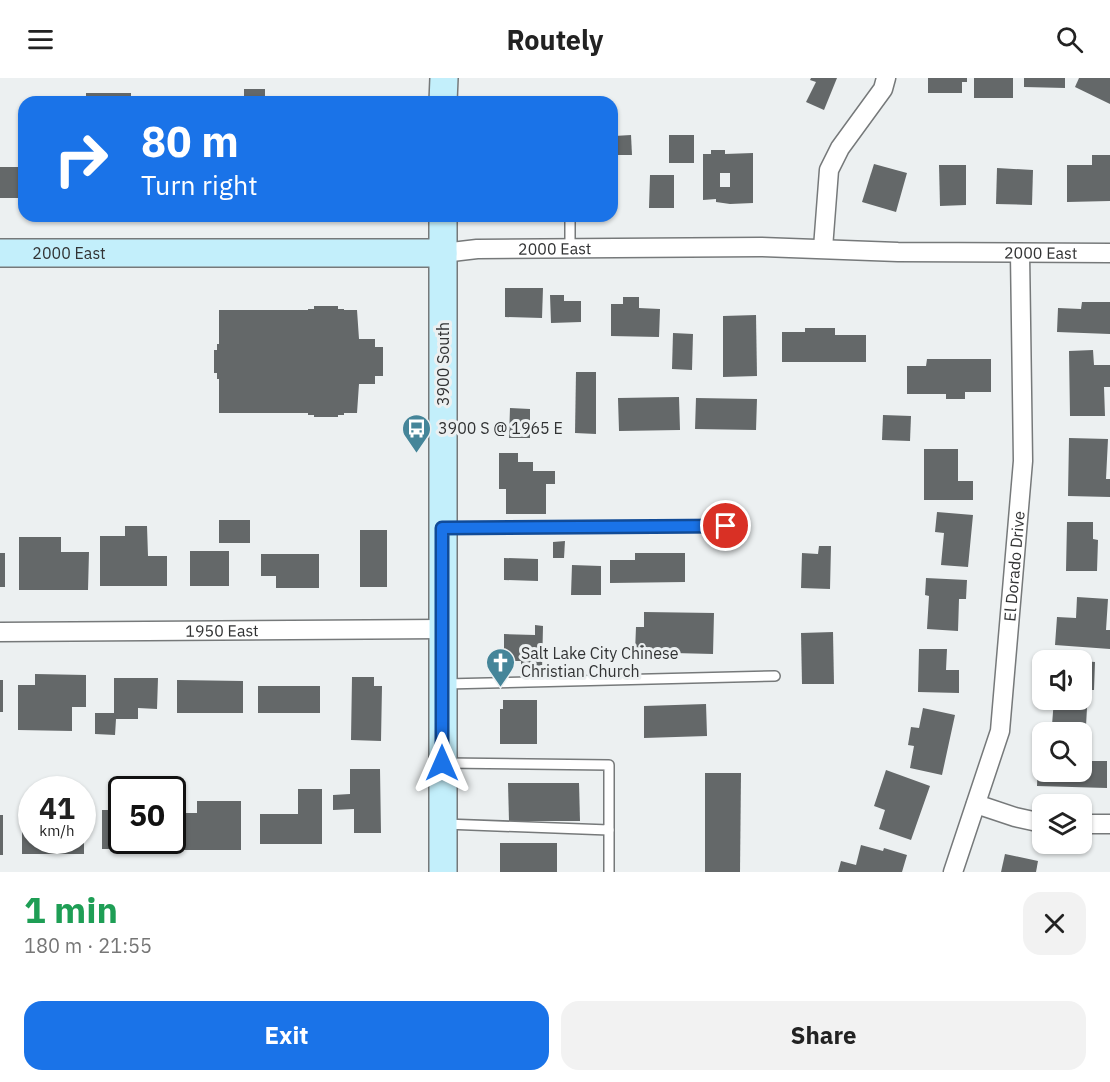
<!DOCTYPE html>
<meta charset="utf-8">
<style>
:root{--surface:#fff;--page:#f2f2f2;--text:#222;--muted:#767676;--accent:#1a73e8}
body{margin:0;font-family:"IBM Plex Sans",sans-serif;background:var(--page);color:var(--text);height:100vh;display:flex;flex-direction:column;font-size:22px;white-space:nowrap}
*{box-sizing:border-box;margin:0}
p{font-size:20px;color:var(--muted)}
.icon{flex:none;width:33px;height:33px;fill:none;stroke:currentColor;stroke-width:2;stroke-linecap:round;stroke-linejoin:round}
.map{position:relative;height:794px;overflow:hidden}
.details{display:flex;flex-direction:column;background:var(--surface);flex:1}
.details>*{flex:none}
.banner{position:absolute;left:18px;top:18px;width:600px;height:126px;border-radius:18px;box-shadow:0 2px 4px #0004;background:#1a73e8;color:#fff;overflow:hidden}
.fabs{position:absolute;left:1032px;top:572px;display:grid;gap:12px}
.fabs a{display:grid;place-items:center;width:60px;height:60px;border-radius:12px;background:var(--surface);box-shadow:0 2px 4px #0004;font-size:30px}
.speed{position:absolute;left:18px;top:698px;display:flex;gap:12px;font-size:30px;font-weight:700;text-align:center}
.speed>*{display:grid;place-content:center;width:78px;height:78px;border-radius:50%;background:var(--surface);box-shadow:0 2px 4px #0004;line-height:1}
.speed small{font-size:15px;font-weight:400}
.speed .limit{border:3px solid #111;border-radius:9px;background:#fff;color:#111}
.pin{position:absolute;display:grid;place-items:center;width:51px;height:51px;color:#fff;margin:-26px;border:3px solid #fff;border-radius:50%;box-shadow:0 2px 6px #0007}
.me{position:absolute;width:66px;margin:-33px;rotate:0deg;stroke-linejoin:round;filter:drop-shadow(0 0 4px #0008)}
.turn{display:flex;align-items:center;gap:21px;height:126px;padding:0 24px;font-size:27px}
.turn .icon{width:78px;height:78px;stroke-width:2.5}
.turn b{display:block;font-size:42px;line-height:51px}
.round{display:grid;place-items:center;flex:none;width:63px;height:63px;border-radius:18px;background:var(--page)}
.overview{display:flex;align-items:center;justify-content:space-between;height:102px;padding:0 24px}
h1{font-size:36px;font-weight:800;line-height:45px;color:#1e9e55}
.action{display:flex;gap:12px;margin-top:auto;padding:12px 24px}
.action a{flex:1;height:69px;border-radius:18px;background:var(--accent);color:#fff;font-size:24px;font-weight:800;line-height:69px;text-align:center}
.action a+a{background:var(--page);color:var(--text)}
header{display:flex;justify-content:space-between;align-items:center;height:78px;padding:0 24px;background:var(--surface);font-size:27px;font-weight:800}
.map>svg:first-child{display:block}
</style>
<header><svg class="icon" aria-label="menu" viewBox="0 0 24 24"><path d="M4 6h16M4 12h16M4 18h16"/></svg>Routely<svg class="icon" aria-label="search" viewBox="0 0 24 24"><circle cx="10" cy="10" r="6"/><path d="M15 15l6 6"/></svg></header>
<div class="map">
<svg width="1110" height="794" viewBox="0 0 1110 794">
<rect width="100%" height="100%" fill="#ecf0f1"/>
<g fill="#646869" fill-rule="evenodd">
<polygon points="811,0 837,0 824,32 806,24 816,4 810,2"/>
<polygon points="928,0 967,0 967,4 962,4 962,15 928,15"/>
<rect x="974" y="0" width="39" height="20"/>
<polygon points="1024,0 1065,0 1065,10 1024,9"/>
<polygon points="1079,0 1110,0 1110,26 1075,9"/>
<rect x="244" y="11" width="21" height="13"/>
<rect x="86" y="15" width="45" height="9"/>
<polygon points="631,57 632,77 614,77 614,58"/>
<rect x="669" y="57" width="25" height="28"/>
<path d="M711,72h14v4l28,-1v50l-23,1 -14,-2v-3l-13,1v-46h8zM720,95h10v14h-10z"/>
<polygon points="1092,77 1110,77 1110,123 1067,124 1067,87 1092,87"/>
<polygon points="874,86 907,95 896,134 862,124"/>
<polygon points="939,87 966,87 966,127 940,128"/>
<rect x="0" y="89" width="24" height="31"/>
<polygon points="997,90 1033,92 1032,127 996,126"/>
<polygon points="650,97 674,97 674,130 649,130"/>
<rect x="612" y="100" width="3" height="30"/>
<polygon points="505,210 543,210 542,240 505,239"/>
<polygon points="550,217 564,217 564,223 581,223 581,244 551,245"/>
<polygon points="623,219 639,219 639,230 660,231 659,259 611,258 611,226 623,226"/>
<polygon points="1082,224 1110,224 1110,256 1057,254 1058,230 1081,231"/>
<polygon points="314,228 338,228 338,231 344,231 344,232 357,232 359,261 375,261 375,269 383,269 383,298 375,298 375,306 359,306 357,335 344,335 344,337 338,337 338,339 314,339 314,337 308,337 308,335 219,335 219,301 217,301 217,295 214,295 214,272 217,272 217,266 219,266 219,232 308,232 308,231 314,231"/>
<polygon points="756,237 757,298 723,299 723,238"/>
<polygon points="805,250 835,250 835,257 866,257 866,284 782,284 782,254 805,254"/>
<polygon points="673,255 693,256 692,292 672,291"/>
<polygon points="1093,272 1094,287 1110,287 1110,309 1104,309 1105,338 1070,338 1069,273"/>
<polygon points="927,281 991,281 991,314 965,314 965,321 946,321 946,316 907,316 907,288 926,288"/>
<polygon points="576,294 596,294 596,356 575,355"/>
<polygon points="679,319 680,352 619,353 618,320"/>
<polygon points="696,320 757,321 756,352 695,351"/>
<polygon points="510,330 530,331 530,360 509,360"/>
<polygon points="883,337 911,338 910,363 882,362"/>
<polygon points="1069,360 1108,361 1106,401 1110,401 1110,419 1068,418"/>
<polygon points="924,371 958,371 958,403 973,403 973,422 924,422"/>
<polygon points="499,375 518,375 518,384 533,384 533,393 555,393 555,406 546,406 546,436 506,436 506,411 499,411"/>
<polygon points="937,434 973,437 968,489 941,487 944,455 935,454"/>
<rect x="219" y="442" width="31" height="23"/>
<polygon points="1067,444 1093,444 1093,461 1098,462 1097,493 1066,493"/>
<polygon points="125,448 147,448 148,478 167,478 167,508 100,508 100,458 125,458"/>
<rect x="360" y="452" width="27" height="57"/>
<polygon points="19,459 61,459 61,474 89,474 88,512 19,512"/>
<polygon points="565,463 564,480 553,480 553,464"/>
<polygon points="819,468 831,468 830,511 801,510 802,475 818,476"/>
<rect x="190" y="473" width="39" height="35"/>
<rect x="0" y="475" width="5" height="34"/>
<polygon points="635,475 685,475 685,504 610,505 610,482 635,482"/>
<polygon points="261,476 319,476 319,510 276,510 276,498 261,498"/>
<polygon points="504,480 538,481 538,503 504,502"/>
<polygon points="572,487 601,488 601,517 571,517"/>
<polygon points="926,500 967,502 966,521 959,521 958,553 927,551 929,518 925,517"/>
<polygon points="1077,519 1108,521 1106,552 1110,552 1110,571 1055,567 1057,539 1076,540"/>
<polygon points="644,534 714,535 713,576 635,574 636,549 644,549"/>
<polygon points="535,547 543,548 542,592 521,592 521,583 504,583 504,556 535,557"/>
<polygon points="833,554 834,606 802,606 801,555"/>
<polygon points="919,571 947,571 946,592 959,592 959,615 918,614"/>
<polygon points="1082,583 1095,584 1094,612 1088,612 1086,648 1052,647 1054,621 1082,621"/>
<polygon points="35,596 86,597 86,629 72,629 72,653 18,652 18,607 35,607"/>
<polygon points="352,599 374,599 374,608 382,608 381,663 351,662"/>
<polygon points="114,600 158,600 157,631 138,630 138,641 116,641 115,657 95,656 95,635 114,635"/>
<rect x="0" y="602" width="3" height="32"/>
<polygon points="177,602 243,603 243,635 177,635"/>
<rect x="258" y="608" width="62" height="27"/>
<polygon points="503,622 537,622 537,666 500,666 500,631 503,631"/>
<polygon points="706,626 707,658 644,660 644,628"/>
<polygon points="923,630 955,637 942,697 910,690 914,668 908,667 911,649 919,650"/>
<polygon points="1038,682 1042,682 1042,693 1082,693 1082,683 1107,683 1107,710 1037,708"/>
<polygon points="350,691 380,691 381,755 354,755 354,731 333,732 333,717 350,716"/>
<polygon points="886,692 930,708 911,762 879,751 885,732 874,728"/>
<polygon points="705,695 741,695 740,794 705,794"/>
<polygon points="508,705 579,705 580,743 509,743"/>
<polygon points="298,711 322,711 322,766 260,766 260,736 298,736"/>
<polygon points="197,723 241,723 241,772 177,772 177,735 197,735"/>
<polygon points="102,732 122,732 122,762 165,762 165,771 102,771"/>
<rect x="0" y="737" width="3" height="40"/>
<polygon points="22,749 32,749 32,762 84,762 84,776 22,776"/>
<rect x="500" y="765" width="57" height="29"/>
<polygon points="861,767 883,773 884,770 907,777 902,794 838,794 841,783 856,787"/>
<polygon points="1005,776 1038,783 1036,794 1001,794"/>
</g>
<g fill="none" stroke-linecap="round" stroke-linejoin="round">
<defs>
<g id="lane">
<polyline points="570,138 570,171"/>
<polyline points="445,450 726,448"/>
<polyline points="445,606 775,598"/>
<polyline points="445,746 609,752 609,687 445,685"/>
<polyline points="609,794 609,752"/>
</g>
<g id="street">
<polyline points="823,170 829,92 840,70 883,11 886,0"/>
<path id="s1" d="M443,175l34,-4 284,-2 137,5 212,1"/>
<path id="s2" d="M0,554l443,-3"/>
<polyline points="976,726 1015,739 1042,745"/>
<polyline points="1082,746 1110,746"/>
<path id="s3" d="M953,794l47,-141 23,-270 -3,-208"/>
</g>
<g id="secondary">
<polyline points="443,24 444,0"/>
<path id="s4" d="M0,175h443"/>
<polyline points="443,794 443,138"/>
</g>
</defs>
<use href="#lane" stroke="#76797a" stroke-width="12"/>
<use href="#street" stroke="#76797a" stroke-width="21"/>
<use href="#secondary" stroke="#76797a" stroke-width="30"/>
<use href="#lane" stroke="#fff" stroke-width="9"/>
<use href="#street" stroke="#fff" stroke-width="18"/>
<use href="#secondary" stroke="#c3effb" stroke-width="27"/>
</g>
<g fill="none" stroke-linecap="round" stroke-linejoin="round">
<defs>
<polyline id="route" points="442,685 442,450 726,448"/>
</defs>
<use href="#route" stroke="#114b97" stroke-width="15"/>
<use href="#route" stroke="#1a73e8" stroke-width="10"/>
</g>
<defs>
<symbol id="bus-pin" viewBox="-11 -11 22 30"><path d="M0 17L-7.5 6A9.5 9.5 0 1 1 7.5 6Z" fill="#458599" stroke="#ecf0f1"/><path d="M-5-6H5V4H4V6H2V4H-2V6H-4V4H-5ZM-3.5-4V0h7V-4ZM-3.5 1.2v1.5H-2V1.2ZM2 1.2v1.5H3.5V1.2Z" fill="#fff"/></symbol>
<symbol id="church-pin" viewBox="-11 -11 22 30"><path d="M0 17L-7.5 6A9.5 9.5 0 1 1 7.5 6Z" fill="#458599" stroke="#ecf0f1"/><path d="M-1.2-6h2.4v3.5h3.3v2.4h-3.3V6h-2.4V-.1h-3.3v-2.4h3.3Z" fill="#fff"/></symbol>
</defs>
<g fill-rule="evenodd">
<use href="#bus-pin" x="400" y="334" width="33" height="45"/>
<use href="#church-pin" x="484" y="568" width="33" height="45"/>
</g>
<g text-anchor="middle" stroke-width="6" stroke-linejoin="round" paint-order="stroke">
<g font-size="16" fill="#323334" stroke="#ecf0f1">
<text dy="6" stroke="none"><textPath href="#s1" startOffset="112">2000 East</textPath></text>
<text dy="6" stroke="none"><textPath href="#s4" startOffset="69">2000 East</textPath></text>
<text dy="6" stroke="none"><textPath href="#s1" startOffset="598">2000 East</textPath></text>
<text transform="translate(443 286) rotate(-90)" y="6">3900 South</text>
<text dy="6" stroke="none"><textPath href="#s3" startOffset="314">El Dorado Drive</textPath></text>
<text dy="6" stroke="none"><textPath href="#s2" startOffset="222">1950 East</textPath></text>
</g>
<g font-size="16" fill="#323334" stroke="#ecf0f1" text-anchor="start">
<text x="438" y="356">3900 S @ 1965 E</text>
<text x="521" y="581">Salt Lake City Chinese<tspan x="521" dy="18">Christian Church</tspan></text>
</g>
</g>
</svg>
<div class="fabs">
<a><svg class="icon" aria-label="sound" viewBox="0 0 24 24"><path d="M4 9h4l5-4v14l-5-4H4zM17 9q2 3 0 6"/></svg></a>
<a><svg class="icon" aria-label="search" viewBox="0 0 24 24"><circle cx="10" cy="10" r="6"/><path d="M15 15l6 6"/></svg></a>
<a><svg class="icon" aria-label="layers" viewBox="0 0 24 24"><path d="M12 4l9 5-9 5-9-5zM3 14l9 5 9-5"/></svg></a>
</div>
<div class="speed"><div>41<small>km/h</small></div><div class="limit">50</div></div>
<div class="pin" style="left:726px;top:448px;background:#d93025"><svg class="icon" aria-label="arrive" viewBox="0 0 24 24"><path d="M6 21V4h12l-3 4 3 4H6"/></svg></div>
<svg class="me" style="left:442px;top:685px" viewBox="-20 -20 40 40"><path d="M0-17L14 15 0 8-14 15z" fill="#1a73e8" stroke="#fff" stroke-width="4"/></svg>
<div class="banner">
<div class="turn"><svg class="icon" aria-label="right" viewBox="0 0 24 24"><path d="M7 20v-9h11M14 6l5 5-5 5"/></svg><div><b>80 m</b>Turn right</div></div>
</div>
</div>
<section class="details">
<div class="overview"><div><h1>1 min</h1><p>180 m · 21:55</p></div><a class="round"><svg class="icon" aria-label="close" viewBox="0 0 24 24"><path d="M6 6l12 12M18 6L6 18"/></svg></a></div>
<div class="action"><a>Exit</a><a>Share</a></div>
</section>
